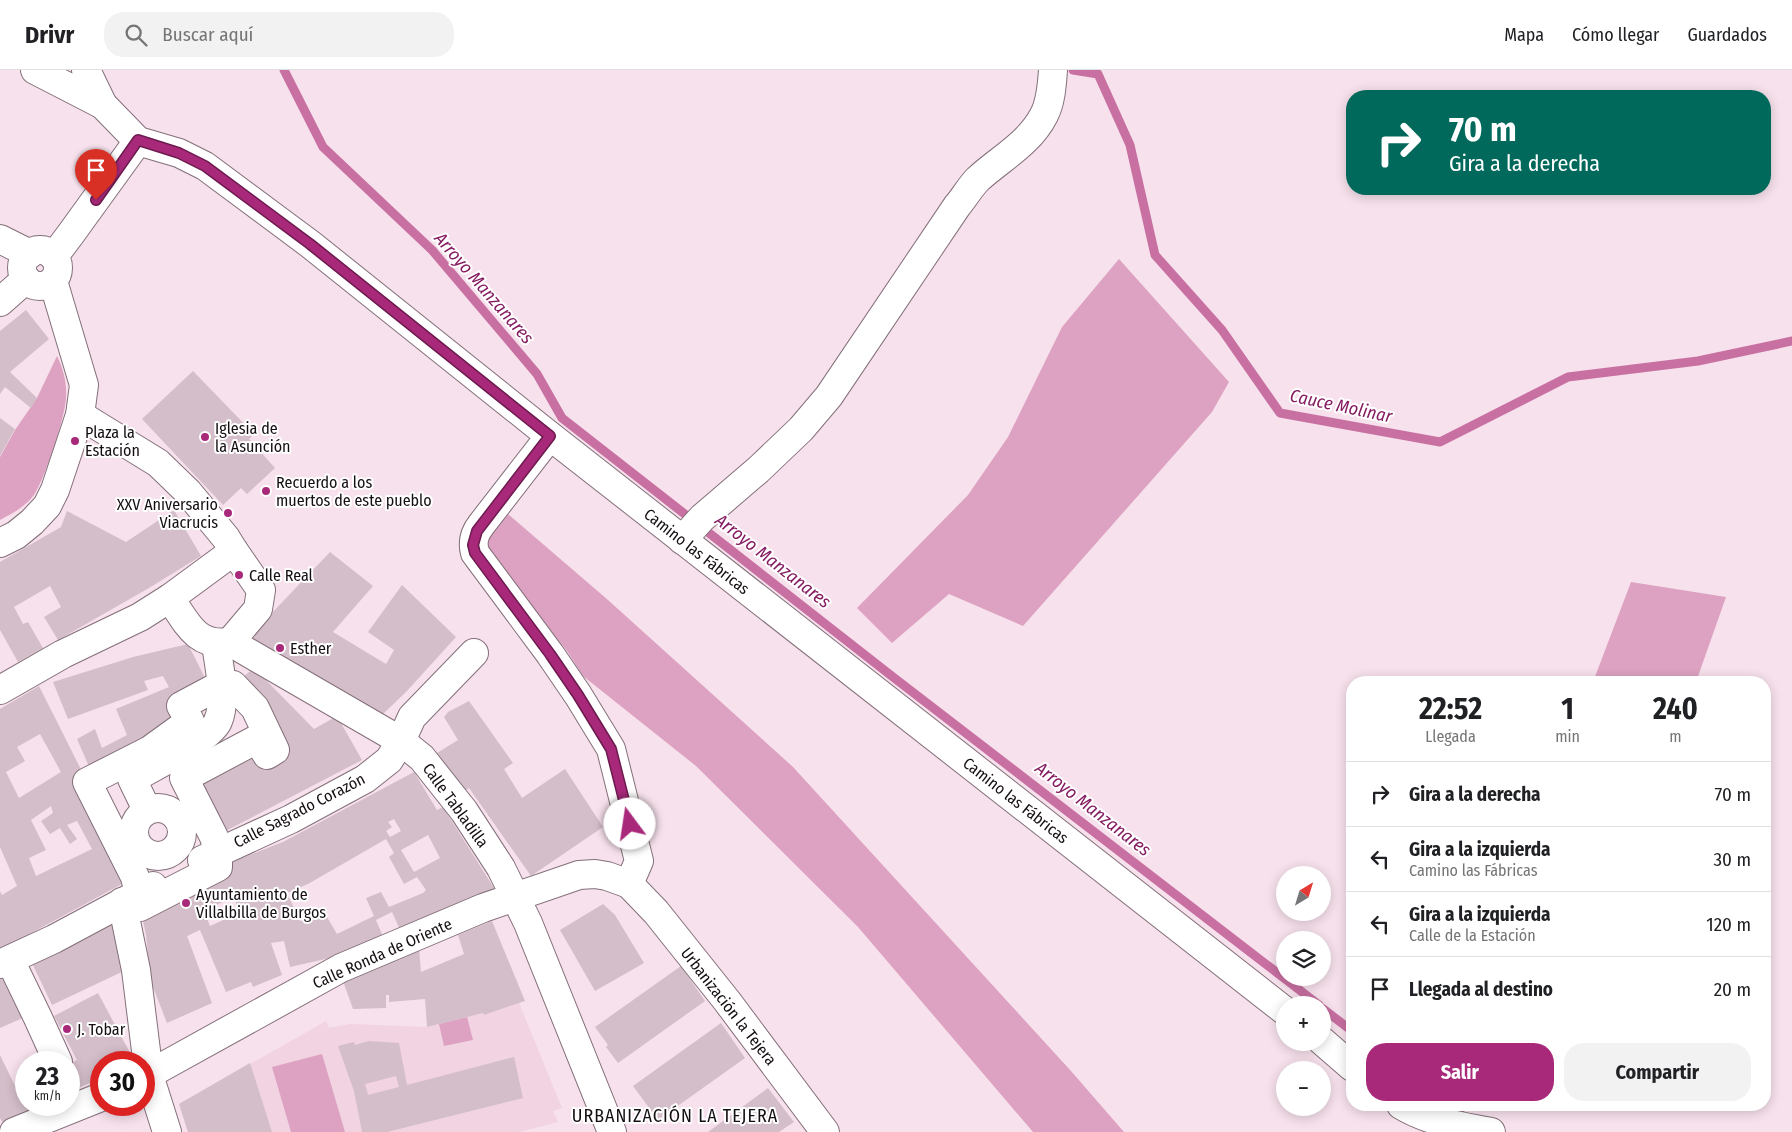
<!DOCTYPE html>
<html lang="es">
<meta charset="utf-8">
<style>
:root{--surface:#fff;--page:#f2f2f2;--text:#202124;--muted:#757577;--line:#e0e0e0;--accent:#a8297a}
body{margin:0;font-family:"Fira Sans Condensed",sans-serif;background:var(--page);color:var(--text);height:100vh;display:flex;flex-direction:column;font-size:19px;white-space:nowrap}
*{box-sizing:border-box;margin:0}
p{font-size:16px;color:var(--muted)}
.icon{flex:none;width:28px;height:28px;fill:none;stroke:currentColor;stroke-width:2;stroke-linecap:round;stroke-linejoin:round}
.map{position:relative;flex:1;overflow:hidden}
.sheet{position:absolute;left:1346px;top:606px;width:425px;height:435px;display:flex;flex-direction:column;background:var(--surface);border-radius:20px;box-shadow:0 2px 12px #0003}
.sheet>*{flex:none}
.banner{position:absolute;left:1346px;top:20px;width:425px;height:105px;border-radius:20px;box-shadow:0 2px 12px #0003;background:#00695c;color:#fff;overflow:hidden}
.needle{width:32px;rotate:38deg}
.controls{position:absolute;left:1276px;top:796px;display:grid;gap:10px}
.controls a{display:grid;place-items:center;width:55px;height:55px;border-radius:50%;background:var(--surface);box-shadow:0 2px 12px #0003;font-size:25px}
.speed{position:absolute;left:15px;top:981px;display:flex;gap:10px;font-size:25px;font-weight:700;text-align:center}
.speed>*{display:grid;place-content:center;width:65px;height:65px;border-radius:50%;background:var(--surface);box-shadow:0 2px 12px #0003;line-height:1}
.speed small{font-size:12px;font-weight:400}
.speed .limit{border:8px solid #d22;background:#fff;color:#111}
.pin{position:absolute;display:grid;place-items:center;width:42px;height:42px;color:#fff;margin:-51px -21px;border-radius:50% 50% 50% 0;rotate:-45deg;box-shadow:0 0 5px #0007}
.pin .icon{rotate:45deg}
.me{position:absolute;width:55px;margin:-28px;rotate:346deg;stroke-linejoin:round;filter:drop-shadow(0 0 4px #0008)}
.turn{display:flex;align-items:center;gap:18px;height:105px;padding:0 20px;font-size:22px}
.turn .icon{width:65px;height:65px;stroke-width:2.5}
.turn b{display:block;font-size:35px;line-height:42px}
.eta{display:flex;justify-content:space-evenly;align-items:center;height:85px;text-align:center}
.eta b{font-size:30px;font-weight:700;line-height:35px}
.primary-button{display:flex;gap:10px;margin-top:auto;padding:10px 20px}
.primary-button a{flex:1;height:58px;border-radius:20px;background:var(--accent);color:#fff;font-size:20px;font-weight:700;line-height:58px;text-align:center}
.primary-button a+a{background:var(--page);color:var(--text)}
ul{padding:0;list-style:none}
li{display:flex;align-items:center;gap:15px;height:65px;padding:0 20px;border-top:1px solid var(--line)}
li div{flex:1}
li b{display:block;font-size:19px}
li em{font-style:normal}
header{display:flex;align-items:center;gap:30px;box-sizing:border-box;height:70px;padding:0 25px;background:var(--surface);border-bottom:1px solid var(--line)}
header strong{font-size:24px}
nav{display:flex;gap:28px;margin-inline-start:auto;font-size:18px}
.search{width:350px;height:45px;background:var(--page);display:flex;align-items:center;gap:12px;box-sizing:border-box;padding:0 18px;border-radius:20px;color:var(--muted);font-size:19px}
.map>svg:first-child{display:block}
</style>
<header>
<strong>Drivr</strong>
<div class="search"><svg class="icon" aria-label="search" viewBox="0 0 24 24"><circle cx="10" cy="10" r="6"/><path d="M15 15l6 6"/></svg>Buscar aquí</div>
<nav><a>Mapa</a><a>Cómo llegar</a><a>Guardados</a></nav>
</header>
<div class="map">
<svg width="1792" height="1062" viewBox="0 0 1792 1062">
<rect width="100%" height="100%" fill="#f7e1ec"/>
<polygon fill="#f1d3e2" points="519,933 562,1038 553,1041 558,1052 519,1062 188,1062 179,1034 326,951 329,958 350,954 427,957 483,943 484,945"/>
<g fill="#dda2c1">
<polygon points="1119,189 1229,312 1212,342 1023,556 949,524 892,573 857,538 968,425 1008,367 1062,257"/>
<path d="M57,286c6,12 10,27 9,41 0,18 -22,84 -32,98 -9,12 -21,18 -34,25v-63l15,-27 22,-32z"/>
<polygon points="501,438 608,530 793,697 1071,1001 1124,1062 1033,1062 858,857 696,696 583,606 567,581 489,482 485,464"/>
<polygon points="1631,512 1726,527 1696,612 1593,612"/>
<polygon points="467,947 473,970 444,976 439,954"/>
<polygon points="322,984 345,1062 291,1062 272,997"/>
</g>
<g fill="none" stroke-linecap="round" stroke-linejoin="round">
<g stroke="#c870a2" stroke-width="9">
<polyline points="284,0 323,77 432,180 537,304 562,348 893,607 1319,935"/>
<polyline points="1073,0 1098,4 1130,75 1155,185 1222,260 1280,343 1440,372 1568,307 1698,291 1792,271"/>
<polyline points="1322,938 1352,961"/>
<polyline points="1449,1035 1464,1047"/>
</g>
</g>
<g fill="#d4bec9" fill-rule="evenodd">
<polygon points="26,240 49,269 10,302 37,328 31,338 5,317 0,324 0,261"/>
<polygon points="193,301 254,364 249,369 275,398 247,424 241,418 223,435 142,349"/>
<polygon points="0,348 15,359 0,386"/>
<polygon points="174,440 201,486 149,518 58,570 44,547 61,537 50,516 14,537 23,554 28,552 43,578 18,592 0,560 0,492 61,457 67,441 126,472"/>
<polygon points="330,482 373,516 333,562 386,594 394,580 368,562 402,515 456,567 407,621 382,645 251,570 270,545"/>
<polygon points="188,574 211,620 190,651 94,708 77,669 95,659 102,678 127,665 116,639 169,617 163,606 144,611 148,620 68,649 53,612 133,587"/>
<polygon points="254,598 314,659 337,646 362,690 214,767 184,708 275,680 233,615"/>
<path d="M39,616l96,191 -135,73v-59l2,4 15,-9 -17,-39v-138zM40,664l21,38 -42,26 -13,-26 19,-11 -8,-14zM51,736l2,7 -12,8 9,13 10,-6 10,16 7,-5 -10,-14 10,-4 15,28 -56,27 -7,-18 17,-8 -15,-30z"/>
<polygon points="469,631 513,693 504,699 522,728 565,699 603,757 531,806 469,718 465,721 437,683 458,670 444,647 448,642"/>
<path d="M414,702l23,38 6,-3 51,81 -37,19 -56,25 -9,-20 -16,8 8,19 -41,16 -53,12 -6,-26 -13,2 11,32 -29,12 -2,-5 -25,10 -26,-62 -13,6 25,67 -45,20 -16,-41 -5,-47 -6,-28 78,-40 65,-25zM394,749l7,12 -11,6 -4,-6 6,-4 -4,-5zM428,765l12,23 -26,14 -13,-22zM386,769l8,14 -5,4 15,27 13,-7 9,13 -3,3 -34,14 -8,-15 -15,6 8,18 -37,18 -10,-17 -27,4 -13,-28 21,-9zM233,827l8,15 -31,14 -6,-15z"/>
<polygon points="603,834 615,845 644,893 595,921 560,860"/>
<polygon points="117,851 128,899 52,935 33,895"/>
<polygon points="492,851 525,931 484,945 483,943 427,957 425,929 389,932 389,925 386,925 386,938 353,939 343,911 419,878 421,902 464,884 458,865"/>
<polygon points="681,896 705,931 618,993 606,977 608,975 595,957"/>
<polygon points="7,906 25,947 0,958 0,909"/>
<polygon points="98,923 135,992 101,992 101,1008 69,1022 69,994 77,990 54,946"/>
<polygon points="721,953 745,988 658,1050 633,1016"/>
<path d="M369,971l30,2 8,42 107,-28 9,41 -136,34h-25l-8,-41 -16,-45 16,-4 1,3zM396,1006l3,11 -31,8 -3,-11z"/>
<polygon points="0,985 17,1020 26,1015 26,1035 41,1035 2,1052 0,1048"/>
<polygon points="250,993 272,1062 188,1062 179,1034"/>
<polygon points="768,1018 794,1052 779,1062 708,1062"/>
</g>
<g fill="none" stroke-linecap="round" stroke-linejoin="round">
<defs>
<g id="street">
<polyline points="35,0 103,35 138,71 179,83 205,96 310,174 550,366 1285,941"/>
<polyline points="86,0 103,35"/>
<polyline points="0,169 30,184"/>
<circle cx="40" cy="198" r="18"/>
<polyline points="52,185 61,177 70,165 138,71"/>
<polyline points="0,232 26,209"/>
<polyline points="80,345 158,393 188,422 226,468 234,481"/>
<path d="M550,366l-69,89c-7,9 -9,17 -6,28l75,101 28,41 33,54 28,112 -10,23"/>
<path d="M682,470l20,-22 56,-48 43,-41 28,-33 128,-190c7,-8 13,-19 21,-27 23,-21 51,-35 66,-64 7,-13 8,-31 9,-45"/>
<polyline points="0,473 16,465 32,452 47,436 55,420 80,345 84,315 53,211"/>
<path d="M170,528c17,25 26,49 60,44"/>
<polygon points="233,615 255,638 275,680 267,685 257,669 184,708 214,767 218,781 218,797 140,837 139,823 135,807 87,712 150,680 190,651 181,636 211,620"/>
<polyline points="0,620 63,584 140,547 170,528 234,481 261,520 258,539 230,572 401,671 422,688 464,741 501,798 528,853 612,1062"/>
<circle cx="158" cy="762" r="24"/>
<path d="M147,740l-15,-31c19,-11 79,-40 86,-58 9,-21 1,-55 -2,-77"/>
<polyline points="202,790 291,749 365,709 389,690 401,671 412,647 474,583"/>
<polyline points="122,832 136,900 149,1005 167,1062"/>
<polyline points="10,890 38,948 58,992"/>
<polyline points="0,894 54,869 153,816"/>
<polyline points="1322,971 1352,997"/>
<polyline points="144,1007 341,898 483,838 579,805 595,804 607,806 629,814 656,842 727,931 825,1062"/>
<path d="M1401,1035c28,17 59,21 90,27"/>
<polyline points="14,1062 101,1027"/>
</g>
</defs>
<use href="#street" stroke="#836f79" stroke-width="30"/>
<use href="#street" stroke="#fff" stroke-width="28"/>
</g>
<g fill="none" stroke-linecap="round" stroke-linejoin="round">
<defs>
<polyline id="route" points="96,130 138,70 179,83 205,96 310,174 550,366 477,461 473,475 475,483 550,584 578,625 611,679 630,754"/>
</defs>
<use href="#route" stroke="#6d1b4f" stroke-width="12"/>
<use href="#route" stroke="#a8297a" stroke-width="9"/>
</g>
<g fill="#a8297a" stroke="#fff" stroke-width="2">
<circle cx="205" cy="367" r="5"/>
<circle cx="75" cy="371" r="5"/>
<circle cx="266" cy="421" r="5"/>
<circle cx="228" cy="443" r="5"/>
<circle cx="239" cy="505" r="5"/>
<circle cx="280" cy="578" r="5"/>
<circle cx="186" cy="833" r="5"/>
<circle cx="67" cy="959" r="5"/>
</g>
<g text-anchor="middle" stroke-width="4" stroke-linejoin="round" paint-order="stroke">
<g font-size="16" fill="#150e12" stroke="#fff" text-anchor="start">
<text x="215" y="364">Iglesia de<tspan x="215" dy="18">la Asunción</tspan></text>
<text x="85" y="368">Plaza la<tspan x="85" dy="18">Estación</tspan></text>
<text x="276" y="418">Recuerdo a los<tspan x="276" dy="18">muertos de este pueblo</tspan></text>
<text x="218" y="440" text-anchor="end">XXV Aniversario<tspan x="218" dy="18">Viacrucis</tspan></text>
<text x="249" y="511">Calle Real</text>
<text x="290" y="584">Esther</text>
<text x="196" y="830">Ayuntamiento de<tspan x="196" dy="18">Villalbilla de Burgos</tspan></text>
<text x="77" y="965">J. Tobar</text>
</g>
<g font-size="16" fill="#150e12" stroke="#fff">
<text transform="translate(697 481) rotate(38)" y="6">Camino las Fábricas</text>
<text transform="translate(1016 730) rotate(38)" y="6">Camino las Fábricas</text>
<text transform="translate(456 735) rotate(54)" y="6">Calle Tabladilla</text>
<text transform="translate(299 740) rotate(-27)" y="6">Calle Sagrado Corazón</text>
<text transform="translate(382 883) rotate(-24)" y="6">Calle Ronda de Oriente</text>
<text transform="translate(729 936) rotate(52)" y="6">Urbanización la Tejera</text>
</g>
<g font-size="18" font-style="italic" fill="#851b60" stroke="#fff">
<text transform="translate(484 218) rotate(49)" y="6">Arroyo Manzanares</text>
<text transform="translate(1341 336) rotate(12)" y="6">Cauce Molinar</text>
<text transform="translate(773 491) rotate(38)" y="6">Arroyo Manzanares</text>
<text transform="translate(1093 739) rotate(38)" y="6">Arroyo Manzanares</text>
</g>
<g font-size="18" letter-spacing="1" fill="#150e12" stroke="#fff">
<text x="675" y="1052">URBANIZACIÓN LA TEJERA</text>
</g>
</g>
</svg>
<div class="controls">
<a><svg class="needle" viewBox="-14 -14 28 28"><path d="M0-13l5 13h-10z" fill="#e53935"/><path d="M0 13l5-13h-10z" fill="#757577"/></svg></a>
<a><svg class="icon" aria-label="layers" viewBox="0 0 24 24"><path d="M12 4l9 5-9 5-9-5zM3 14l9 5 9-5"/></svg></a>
<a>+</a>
<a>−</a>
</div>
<div class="speed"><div>23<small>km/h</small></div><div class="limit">30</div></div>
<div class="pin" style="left:96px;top:130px;background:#d93025"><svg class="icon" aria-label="arrive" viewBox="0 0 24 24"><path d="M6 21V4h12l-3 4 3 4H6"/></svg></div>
<svg class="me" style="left:630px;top:754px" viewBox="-20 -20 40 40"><circle r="19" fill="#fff"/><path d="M0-13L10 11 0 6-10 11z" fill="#a8297a"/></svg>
<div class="banner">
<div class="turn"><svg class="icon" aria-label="right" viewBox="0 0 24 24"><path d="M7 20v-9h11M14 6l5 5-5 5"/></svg><div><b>70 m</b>Gira a la derecha</div></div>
</div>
<section class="sheet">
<div class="eta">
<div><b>22:52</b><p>Llegada</p></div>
<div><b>1</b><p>min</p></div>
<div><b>240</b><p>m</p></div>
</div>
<ul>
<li><svg class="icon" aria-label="right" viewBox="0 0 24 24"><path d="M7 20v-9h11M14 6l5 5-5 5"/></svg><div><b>Gira a la derecha</b></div><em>70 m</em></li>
<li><svg class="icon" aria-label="left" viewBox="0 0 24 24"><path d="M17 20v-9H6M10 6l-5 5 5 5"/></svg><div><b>Gira a la izquierda</b><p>Camino las Fábricas</p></div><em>30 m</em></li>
<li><svg class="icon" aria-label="left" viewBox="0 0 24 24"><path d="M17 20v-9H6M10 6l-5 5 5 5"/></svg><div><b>Gira a la izquierda</b><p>Calle de la Estación</p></div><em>120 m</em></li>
<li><svg class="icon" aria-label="arrive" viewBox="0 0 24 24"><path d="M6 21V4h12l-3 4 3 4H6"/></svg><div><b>Llegada al destino</b></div><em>20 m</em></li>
</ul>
<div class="primary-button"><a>Salir</a><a>Compartir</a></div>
</section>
</div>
